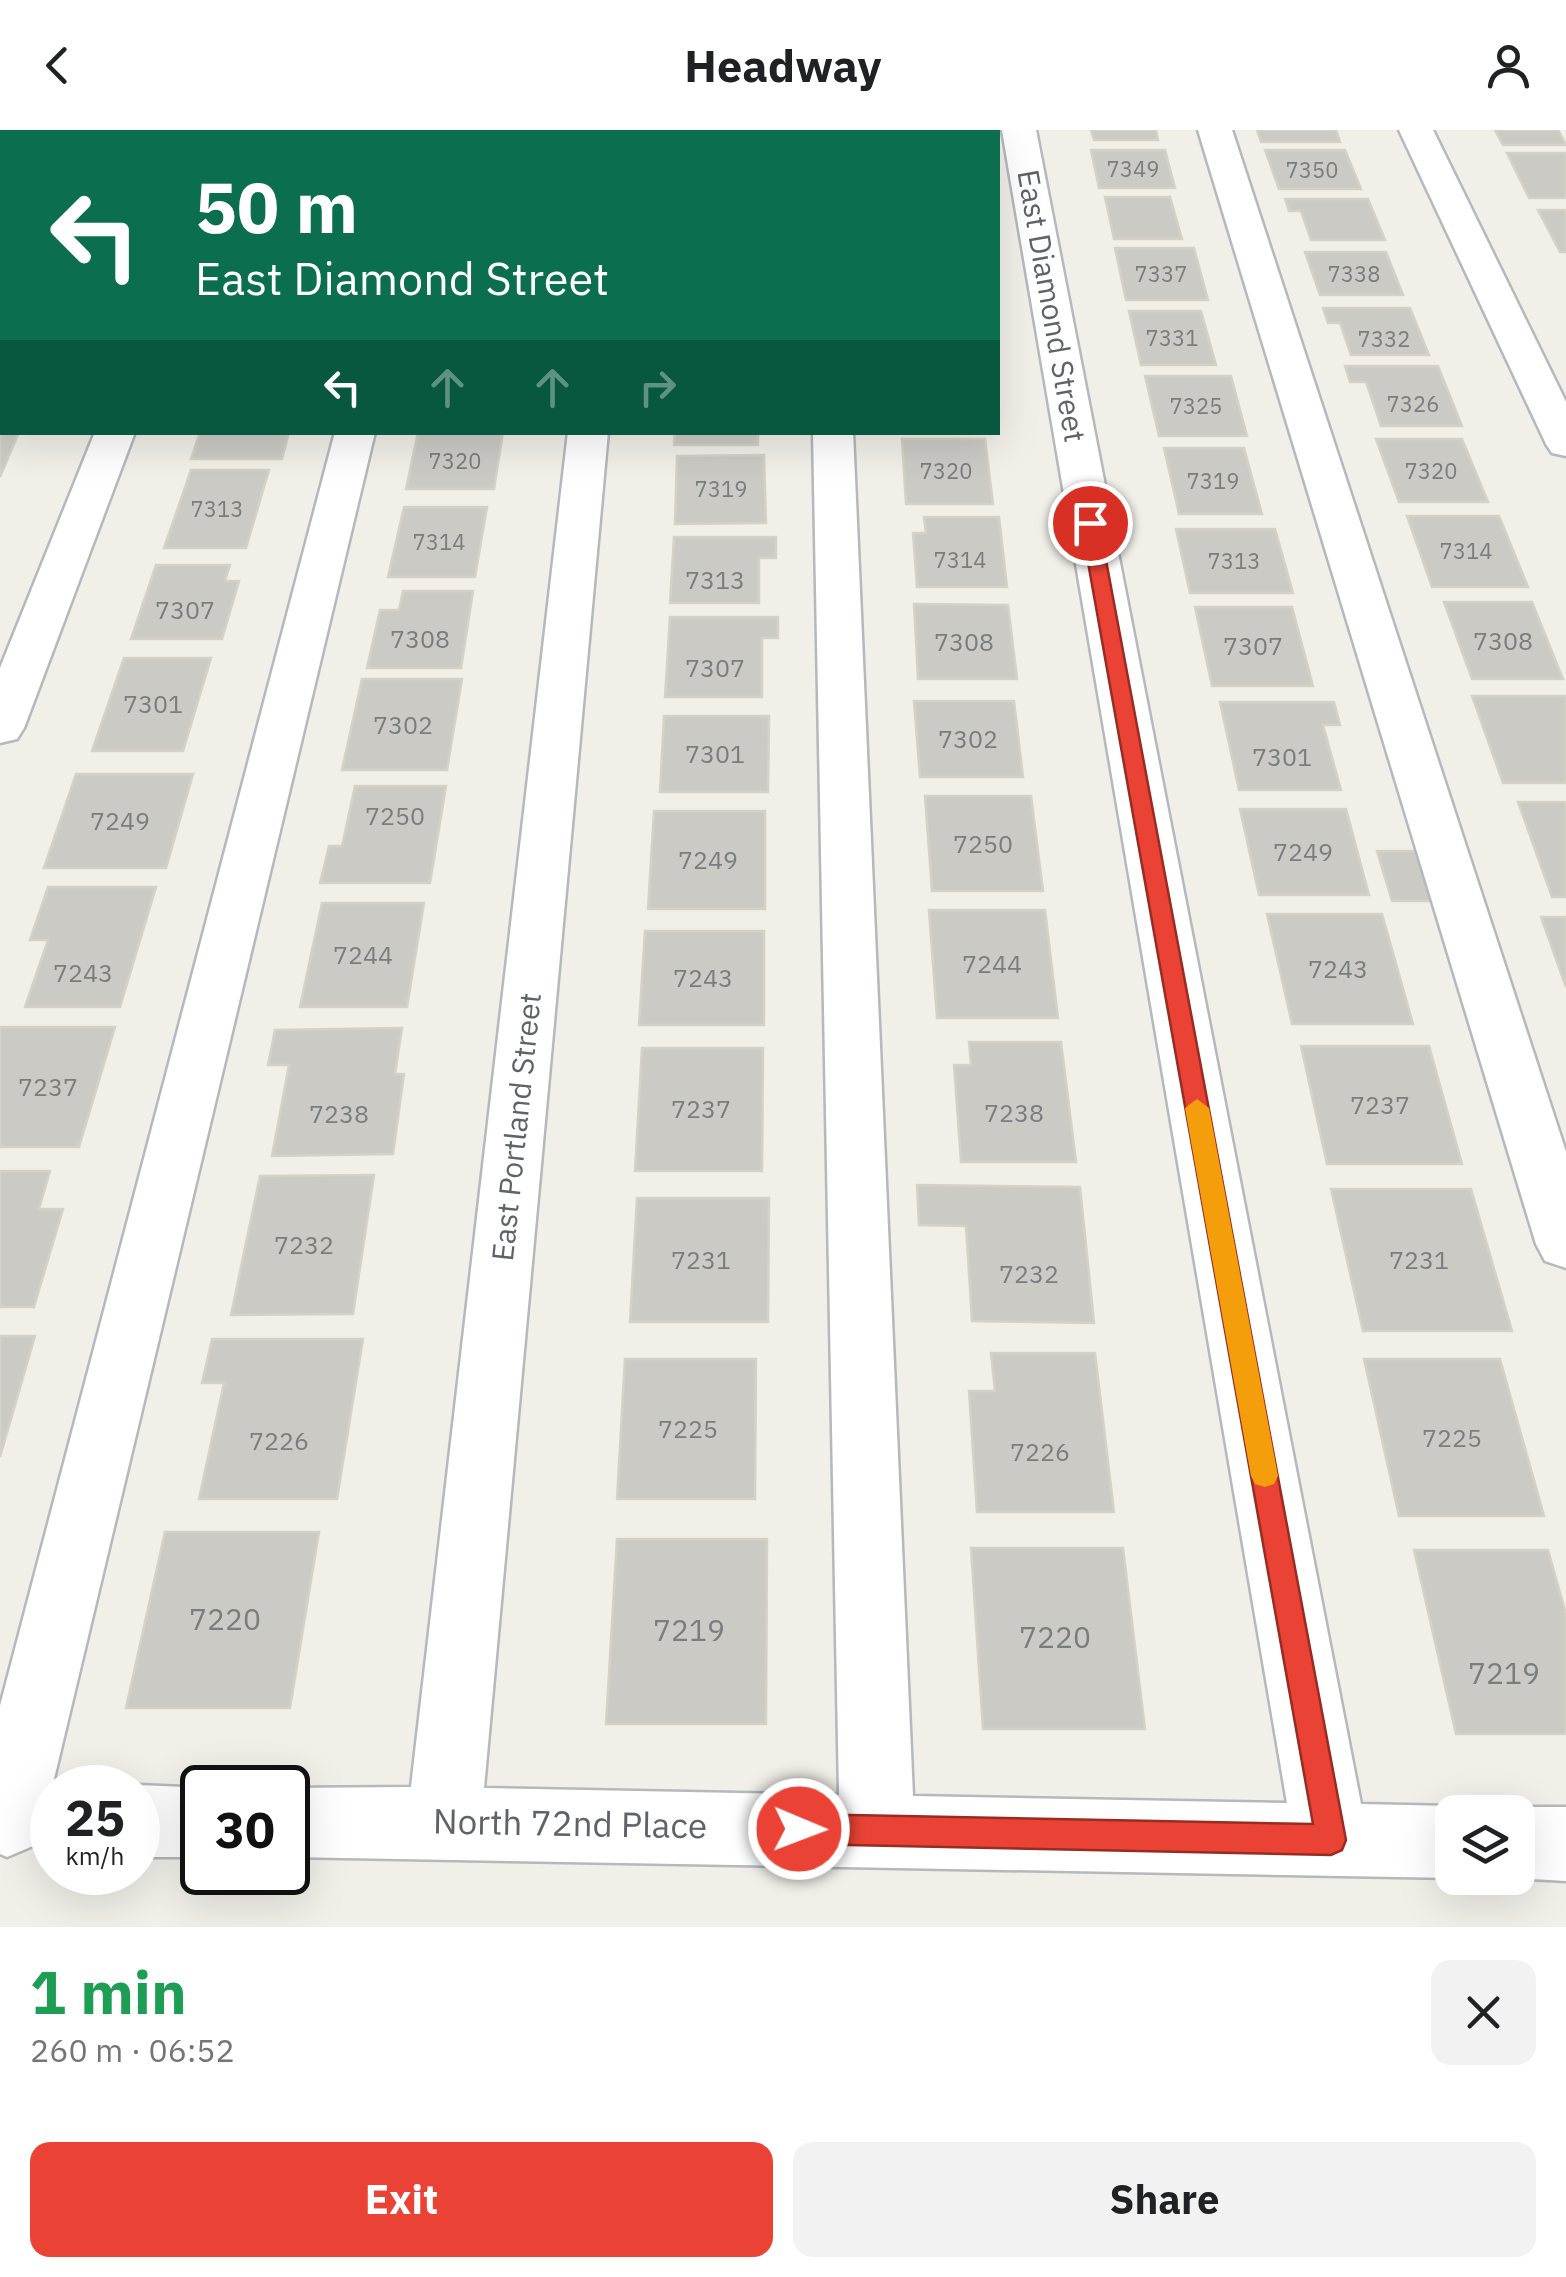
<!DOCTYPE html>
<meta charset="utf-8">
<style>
:root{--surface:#fff;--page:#f2f2f2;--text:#202124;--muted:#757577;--accent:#ea4335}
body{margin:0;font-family:"IBM Plex Sans",sans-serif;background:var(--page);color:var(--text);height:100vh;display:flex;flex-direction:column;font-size:38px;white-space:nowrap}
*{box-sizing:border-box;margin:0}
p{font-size:32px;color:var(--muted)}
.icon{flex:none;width:55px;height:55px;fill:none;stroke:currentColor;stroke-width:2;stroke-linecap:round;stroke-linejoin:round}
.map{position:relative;height:1797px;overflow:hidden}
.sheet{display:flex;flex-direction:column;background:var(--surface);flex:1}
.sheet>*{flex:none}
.top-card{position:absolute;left:0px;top:0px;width:1000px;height:305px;box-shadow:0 10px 40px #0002;background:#0b6e4f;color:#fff;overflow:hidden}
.buttons{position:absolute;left:1435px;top:1665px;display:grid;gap:20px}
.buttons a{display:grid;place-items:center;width:100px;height:100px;border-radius:20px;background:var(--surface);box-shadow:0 10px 40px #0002;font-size:50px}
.speed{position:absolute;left:30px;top:1635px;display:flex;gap:20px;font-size:50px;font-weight:700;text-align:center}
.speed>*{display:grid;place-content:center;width:130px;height:130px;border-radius:50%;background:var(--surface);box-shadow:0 10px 40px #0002;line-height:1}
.speed small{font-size:25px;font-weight:400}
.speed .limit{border:5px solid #111;border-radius:15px;background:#fff;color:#111}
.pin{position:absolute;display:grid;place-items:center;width:85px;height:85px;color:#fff;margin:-42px;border:5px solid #fff;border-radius:50%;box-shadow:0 2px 10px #0007}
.me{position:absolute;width:110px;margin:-55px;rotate:91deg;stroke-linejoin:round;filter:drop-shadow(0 0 8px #0008)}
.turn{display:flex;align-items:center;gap:35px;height:210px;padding:0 30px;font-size:45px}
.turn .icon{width:130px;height:130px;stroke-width:2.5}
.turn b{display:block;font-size:70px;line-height:85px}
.lanes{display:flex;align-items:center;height:95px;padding:0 30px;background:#0003;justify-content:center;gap:50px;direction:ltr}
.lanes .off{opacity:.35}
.round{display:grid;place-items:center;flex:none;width:105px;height:105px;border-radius:20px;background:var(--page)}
.overview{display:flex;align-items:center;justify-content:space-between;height:170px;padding:0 30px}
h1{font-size:60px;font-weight:800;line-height:75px;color:#1e9e55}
.action{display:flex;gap:20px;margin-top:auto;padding:20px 30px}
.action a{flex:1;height:115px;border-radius:20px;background:var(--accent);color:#fff;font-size:40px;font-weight:800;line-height:115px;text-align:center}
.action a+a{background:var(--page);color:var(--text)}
header{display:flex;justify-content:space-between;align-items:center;height:130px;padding:0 30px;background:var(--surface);font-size:45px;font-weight:800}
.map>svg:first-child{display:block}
</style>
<header><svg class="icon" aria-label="back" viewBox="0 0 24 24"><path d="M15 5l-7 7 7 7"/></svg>Headway<svg class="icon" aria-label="person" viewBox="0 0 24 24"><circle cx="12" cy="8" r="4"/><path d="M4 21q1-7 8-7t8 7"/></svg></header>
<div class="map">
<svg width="1566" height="1797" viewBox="0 0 1566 1797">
<rect width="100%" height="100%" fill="#f1efe8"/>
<g fill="#cccac5" stroke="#d6d1c6" stroke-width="2.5">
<polygon points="1091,0 1156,0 1158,10 1094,10"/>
<polygon points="1257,0 1336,0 1340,12 1261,12"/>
<polygon points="1495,0 1558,0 1566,15 1503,15"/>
<polygon points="1091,20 1165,20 1175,58 1099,58"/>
<polygon points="1265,20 1345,20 1361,59 1279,59"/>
<polygon points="1507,23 1566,23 1566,68 1529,68"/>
<polygon points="1105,67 1170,67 1182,109 1114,109"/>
<polygon points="1285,69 1368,69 1385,110 1311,110 1301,81 1289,81"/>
<polygon points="1538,80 1566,80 1566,122 1560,122"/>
<polygon points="1115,118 1194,118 1208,170 1126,170"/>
<polygon points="1305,122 1386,122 1403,165 1320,165"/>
<polygon points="1323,178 1410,178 1429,225 1351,225 1340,193 1328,193"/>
<polygon points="1129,181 1201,181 1216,235 1141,235"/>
<polygon points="1345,236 1438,236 1462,296 1381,296 1366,252 1350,252"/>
<polygon points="1145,246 1231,246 1247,306 1159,306"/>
<polygon points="0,287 2,302 19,302 0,347"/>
<polygon points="200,302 289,302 282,329 191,329"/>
<polygon points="418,302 503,302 494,359 406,359"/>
<polygon points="675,302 758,302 758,315 674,315"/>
<polygon points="902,309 985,309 993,374 906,374"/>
<polygon points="1376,309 1462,309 1488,372 1399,372"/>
<polygon points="1164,318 1244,318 1262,384 1179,384"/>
<polygon points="764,325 766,393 675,394 677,326"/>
<polygon points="191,340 269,340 246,418 164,418"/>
<polygon points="404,377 487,377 475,447 388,447"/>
<polygon points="1407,386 1499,386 1528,457 1432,457"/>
<polygon points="924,387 999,387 1007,457 917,457 913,403 926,403"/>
<polygon points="1176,399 1275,399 1293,463 1190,463"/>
<polygon points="674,407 776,407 776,428 759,428 759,473 670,473"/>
<polygon points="156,435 230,435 225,451 239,451 222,509 131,509"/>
<polygon points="403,461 473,461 461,538 367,538 380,480 399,480"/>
<polygon points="1444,472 1532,472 1563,549 1472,549"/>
<polygon points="914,474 1008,475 1017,549 918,549"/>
<polygon points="1195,477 1292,477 1313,556 1212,556"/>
<polygon points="670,487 778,487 778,508 762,508 762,567 665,567"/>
<polygon points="124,528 211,528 183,621 92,621"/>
<polygon points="362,549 462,549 447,640 342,640"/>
<polygon points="1472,566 1566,566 1566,653 1503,653"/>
<polygon points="914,571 1014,571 1023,647 920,647"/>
<polygon points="1220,572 1334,572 1340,595 1323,595 1341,660 1239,660"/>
<polygon points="664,586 769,586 768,662 660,662"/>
<polygon points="76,644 193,644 166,738 44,738"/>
<polygon points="355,656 446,656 430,753 320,753 329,716 342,716"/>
<polygon points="925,666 1031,666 1043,761 932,761"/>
<polygon points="1518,672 1566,672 1566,767 1552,767"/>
<polygon points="1240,679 1346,679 1369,765 1259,765"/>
<polygon points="654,681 765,681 765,779 648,779"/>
<polygon points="1377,721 1420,721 1435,771 1392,771"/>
<polygon points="48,757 156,757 120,877 25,877 48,810 30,810"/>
<polygon points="322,773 424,773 407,877 300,877"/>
<polygon points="929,780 1045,780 1058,888 937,888"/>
<polygon points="1267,784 1382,784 1413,894 1292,894"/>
<polygon points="1541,787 1566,787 1566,857"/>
<polygon points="645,801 764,801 764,895 639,895"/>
<polygon points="0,897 115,897 79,1017 0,1017"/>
<polygon points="402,898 395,944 404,944 393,1024 272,1026 289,935 268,935 275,900"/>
<polygon points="969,912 1061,912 1076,1032 961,1032 954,935 971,935"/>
<polygon points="1301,916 1429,916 1462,1034 1327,1034"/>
<polygon points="642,918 763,918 762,1041 635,1041"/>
<polygon points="0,1041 50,1041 39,1079 63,1079 34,1177 0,1177"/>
<polygon points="374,1045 353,1184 231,1185 260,1046"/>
<polygon points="917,1055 1080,1057 1094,1193 972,1191 966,1096 919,1095"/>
<polygon points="1331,1059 1471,1059 1512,1201 1363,1201"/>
<polygon points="637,1068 769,1068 768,1192 630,1192"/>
<polygon points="0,1206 35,1206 0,1327"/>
<polygon points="212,1209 363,1209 337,1369 199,1369 224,1253 202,1253"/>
<polygon points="991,1223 1095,1223 1114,1382 977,1382 969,1261 995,1261"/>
<polygon points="625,1229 756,1229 755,1369 617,1369"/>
<polygon points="1364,1229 1500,1229 1544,1386 1399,1386"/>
<polygon points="165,1402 319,1402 290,1578 126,1578"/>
<polygon points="617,1409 767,1409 766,1594 606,1594"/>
<polygon points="971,1418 1123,1418 1145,1599 983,1599"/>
<polygon points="1414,1420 1548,1420 1566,1484 1566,1604 1456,1604"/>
</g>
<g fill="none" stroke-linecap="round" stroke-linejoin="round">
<defs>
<g id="minor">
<polygon points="1002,0 1036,0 1361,1674 1452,1676 1469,1682 1452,1682 1454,1748 288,1727 288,1658 282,1658 411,1657 568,302 608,302 484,1658 839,1665 813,302 853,302 913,1666 1287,1673"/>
<polygon points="1198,0 1232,0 1566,1022 1566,1138 1545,1131 1536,1114"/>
<polygon points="1399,0 1433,0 1566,272 1566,326 1552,323 1546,314"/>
<rect x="0" y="82" width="2" height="22"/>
<polygon points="95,302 135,302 24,598 17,609 0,613 0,538"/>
<polygon points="335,302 375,302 44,1691 33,1716 7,1727 0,1724 0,1576"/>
<polygon points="138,1655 208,1658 202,1658 202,1727 138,1727 138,1658 132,1658"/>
<polygon points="1518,1677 1566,1677 1566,1751 1513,1748 1518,1748 1518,1682 1503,1682"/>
</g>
</defs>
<use href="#minor" stroke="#b5b8bc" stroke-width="5"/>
<use href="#minor" fill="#fff" fill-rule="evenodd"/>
</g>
<polygon fill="#ea4335" stroke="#982c22" stroke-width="2.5" points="1090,387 1099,393 1346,1710 1342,1720 1331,1725 799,1714 788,1709 783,1699 788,1688 799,1684 1313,1694 1081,393"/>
<polygon fill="#f59e0b" points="1197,969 1209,978 1278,1346 1274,1354 1265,1357 1255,1354 1251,1346 1185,978"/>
<g text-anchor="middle" stroke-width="8" stroke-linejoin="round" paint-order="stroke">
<g font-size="22" fill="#7a7d7f">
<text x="1133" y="47">7349</text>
<text x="1312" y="48">7350</text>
<text x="1161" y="152">7337</text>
<text x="1354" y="152">7338</text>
<text x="1172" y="216">7331</text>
<text x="1384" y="217">7332</text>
<text x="1413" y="282">7326</text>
<text x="1196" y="284">7325</text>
<text x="455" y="339">7320</text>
<text x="946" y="349">7320</text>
<text x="1431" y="349">7320</text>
<text x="1213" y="359">7319</text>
<text x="721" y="367">7319</text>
<text x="217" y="387">7313</text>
<text x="439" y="420">7314</text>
<text x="1466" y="429">7314</text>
<text x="960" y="438">7314</text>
<text x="1234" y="439">7313</text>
</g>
<g font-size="25" fill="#7a7d7f">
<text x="715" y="459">7313</text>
<text x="185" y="489">7307</text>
<text x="420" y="518">7308</text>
<text x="1503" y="520">7308</text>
<text x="964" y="521">7308</text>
<text x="1253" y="525">7307</text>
<text x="715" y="547">7307</text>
<text x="153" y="583">7301</text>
<text x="403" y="604">7302</text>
<text x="968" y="618">7302</text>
<text x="715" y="633">7301</text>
<text x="1282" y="636">7301</text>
<text x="395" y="695">7250</text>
<text x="120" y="700">7249</text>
<text x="983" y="723">7250</text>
<text x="1303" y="731">7249</text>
<text x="708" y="739">7249</text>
<text x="363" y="834">7244</text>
<text x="992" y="843">7244</text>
<text x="1338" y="848">7243</text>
<text x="83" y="852">7243</text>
<text x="703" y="857">7243</text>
<text x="48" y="966">7237</text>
<text x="1380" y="984">7237</text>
<text x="701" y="988">7237</text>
<text x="1014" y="992">7238</text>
<text x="339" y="993">7238</text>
<text x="304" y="1124">7232</text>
<text x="701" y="1139">7231</text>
<text x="1419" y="1139">7231</text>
<text x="1029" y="1153">7232</text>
<text x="688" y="1308">7225</text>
<text x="1452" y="1317">7225</text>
<text x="279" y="1320">7226</text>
<text x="1040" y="1331">7226</text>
</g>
<g font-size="30" fill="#5f6368" stroke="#fff">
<text transform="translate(1051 176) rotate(80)" y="10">East Diamond Street</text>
<text transform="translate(517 997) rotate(-84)" y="10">East Portland Street</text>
</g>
<g font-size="30" fill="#7a7d7f">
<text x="225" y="1500">7220</text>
<text x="689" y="1511">7219</text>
<text x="1055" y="1518">7220</text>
<text x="1504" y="1554">7219</text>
</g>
<g font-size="35" fill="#5f6368" stroke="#fff">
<text transform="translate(570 1694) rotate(1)" y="12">North 72nd Place</text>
</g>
</g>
</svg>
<div class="buttons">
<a><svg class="icon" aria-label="layers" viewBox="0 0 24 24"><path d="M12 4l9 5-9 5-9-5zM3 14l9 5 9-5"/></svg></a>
</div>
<div class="speed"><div>25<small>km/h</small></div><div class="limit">30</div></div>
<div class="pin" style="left:1090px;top:393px;background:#d93025"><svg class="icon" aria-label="arrive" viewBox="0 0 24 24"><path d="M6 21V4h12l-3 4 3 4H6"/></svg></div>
<svg class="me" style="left:799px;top:1699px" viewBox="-20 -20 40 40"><circle r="17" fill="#ea4335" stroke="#fff" stroke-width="3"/><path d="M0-11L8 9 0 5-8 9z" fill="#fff"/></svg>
<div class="top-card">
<div class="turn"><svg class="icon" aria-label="left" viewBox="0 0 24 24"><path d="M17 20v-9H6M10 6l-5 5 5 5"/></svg><div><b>50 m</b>East Diamond Street</div></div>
<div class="lanes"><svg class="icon" aria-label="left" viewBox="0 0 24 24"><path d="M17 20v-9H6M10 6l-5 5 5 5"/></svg><svg class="icon off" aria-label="ahead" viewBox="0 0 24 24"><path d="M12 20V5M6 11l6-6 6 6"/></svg><svg class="icon off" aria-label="ahead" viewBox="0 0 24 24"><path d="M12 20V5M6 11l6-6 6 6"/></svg><svg class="icon off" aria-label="right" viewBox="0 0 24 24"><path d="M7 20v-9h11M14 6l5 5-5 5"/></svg></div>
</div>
</div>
<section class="sheet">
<div class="overview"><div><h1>1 min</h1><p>260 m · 06:52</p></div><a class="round"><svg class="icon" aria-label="close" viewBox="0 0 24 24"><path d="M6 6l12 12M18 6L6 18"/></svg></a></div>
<div class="action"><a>Exit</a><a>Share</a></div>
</section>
